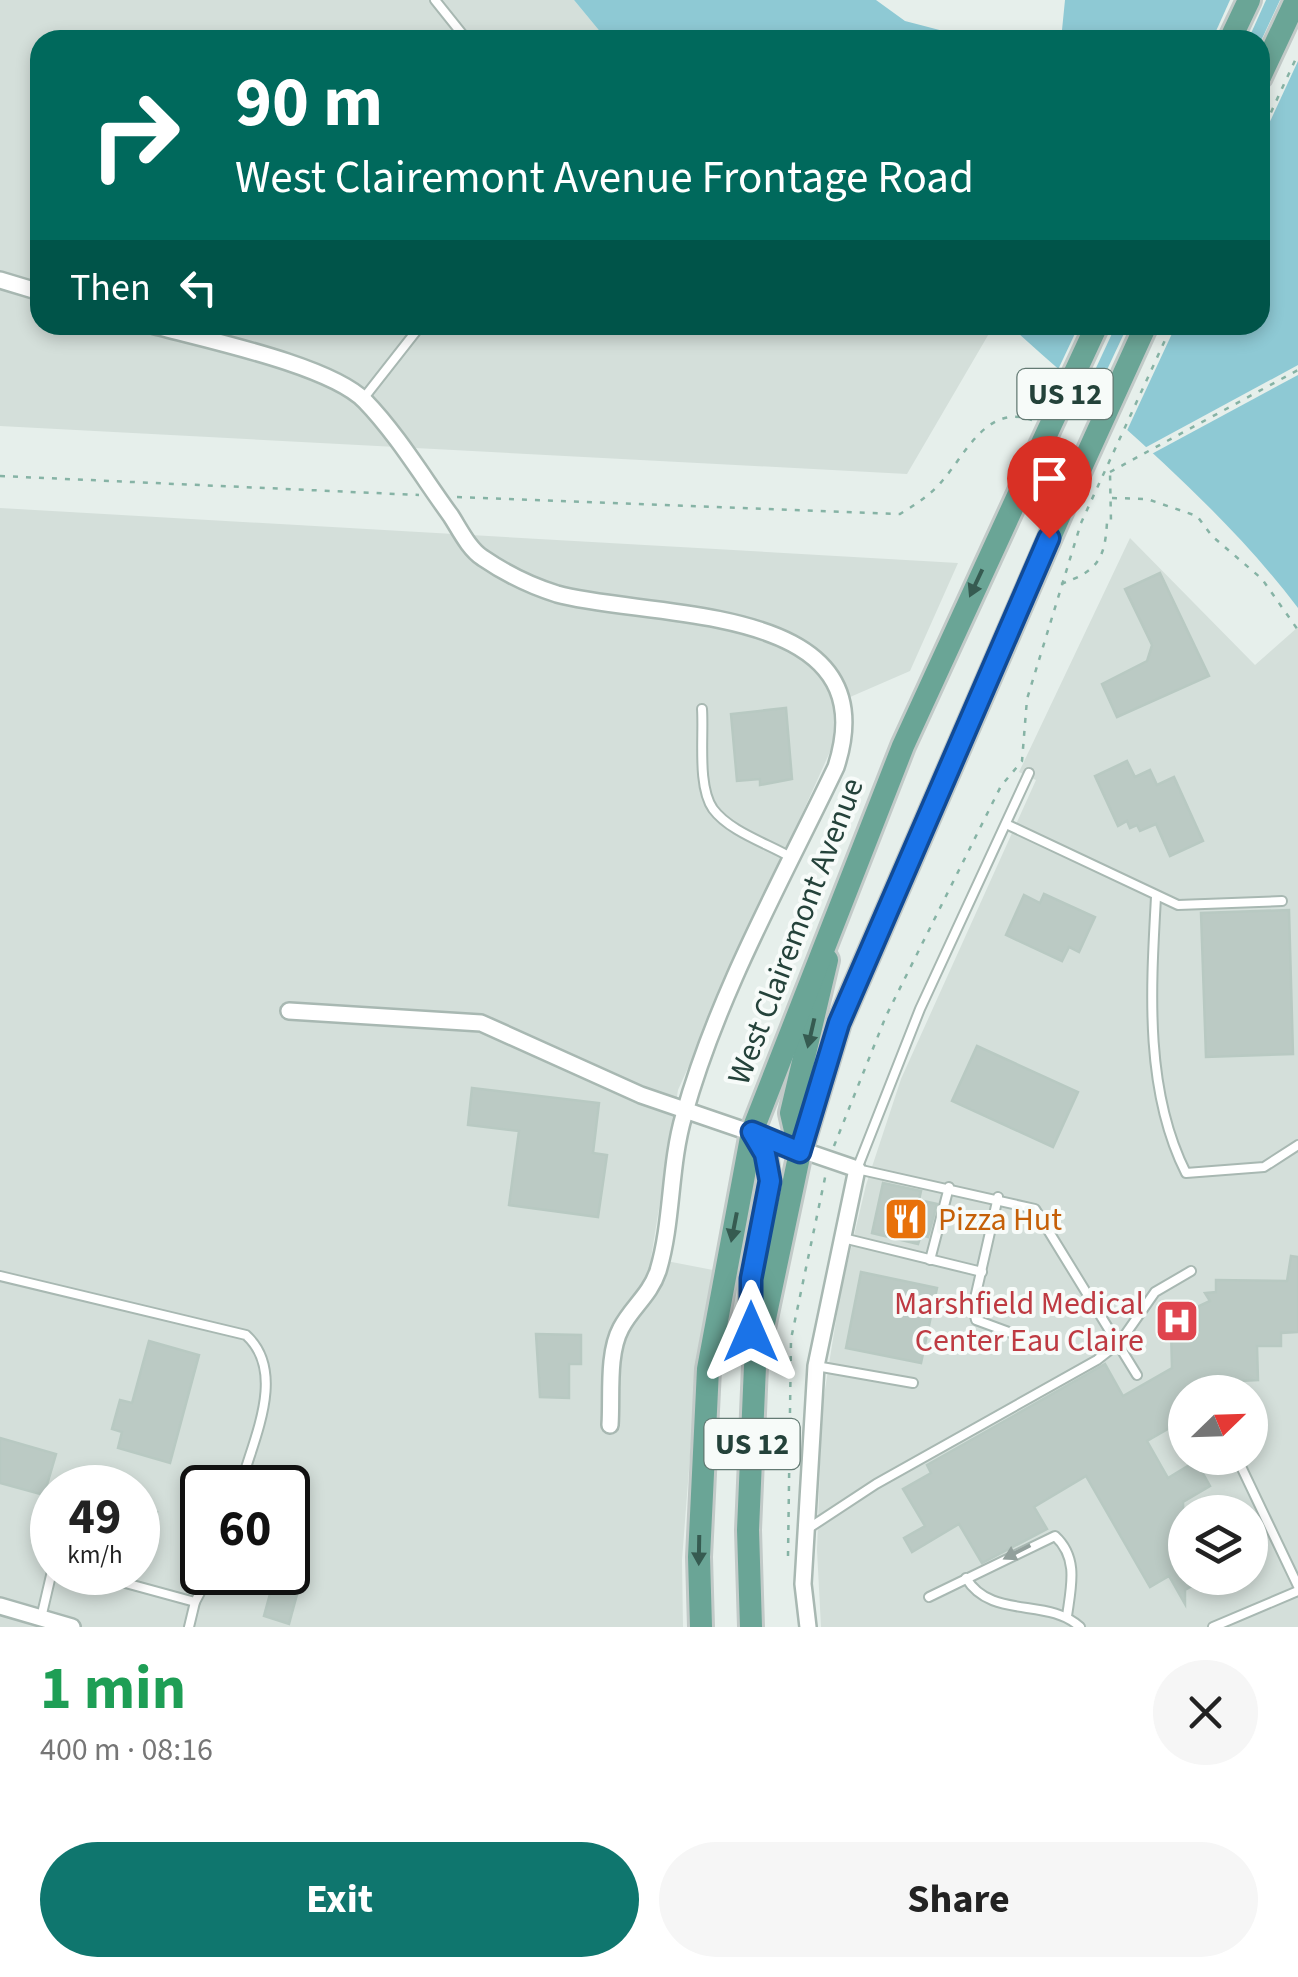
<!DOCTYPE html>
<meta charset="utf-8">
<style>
:root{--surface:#fff;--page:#f6f6f6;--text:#222;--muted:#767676;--accent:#0f766e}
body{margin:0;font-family:"Source Sans 3",sans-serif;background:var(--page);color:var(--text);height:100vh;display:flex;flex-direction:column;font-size:38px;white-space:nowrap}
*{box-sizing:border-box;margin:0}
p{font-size:32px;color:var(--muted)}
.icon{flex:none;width:55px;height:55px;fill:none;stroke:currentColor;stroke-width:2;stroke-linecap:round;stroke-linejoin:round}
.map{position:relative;height:1627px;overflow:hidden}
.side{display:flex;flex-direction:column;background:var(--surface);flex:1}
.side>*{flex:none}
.hud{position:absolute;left:30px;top:30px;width:1240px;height:305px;border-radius:30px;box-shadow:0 5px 15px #0003;background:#00695c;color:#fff;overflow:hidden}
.needle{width:65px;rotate:67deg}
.fabs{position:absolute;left:1168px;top:1375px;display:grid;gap:20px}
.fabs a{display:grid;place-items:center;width:100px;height:100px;border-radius:50%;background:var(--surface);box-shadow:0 5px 15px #0003;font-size:50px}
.speed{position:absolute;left:30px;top:1465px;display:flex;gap:20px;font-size:50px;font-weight:700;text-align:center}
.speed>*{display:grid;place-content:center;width:130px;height:130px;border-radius:50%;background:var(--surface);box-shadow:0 5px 15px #0003;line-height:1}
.speed small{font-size:25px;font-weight:400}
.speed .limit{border:5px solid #111;border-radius:15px;background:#fff;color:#111}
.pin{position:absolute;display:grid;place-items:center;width:85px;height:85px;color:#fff;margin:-102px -42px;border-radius:50% 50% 50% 0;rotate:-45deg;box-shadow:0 0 10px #0007}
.pin .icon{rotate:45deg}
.me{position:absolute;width:110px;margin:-55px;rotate:0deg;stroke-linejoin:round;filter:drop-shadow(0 0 8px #0008)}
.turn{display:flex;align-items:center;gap:35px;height:210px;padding:0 40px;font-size:45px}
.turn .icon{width:130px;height:130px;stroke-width:2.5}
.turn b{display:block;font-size:70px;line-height:85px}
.then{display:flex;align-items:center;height:95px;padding:0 40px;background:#0003;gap:20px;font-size:38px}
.round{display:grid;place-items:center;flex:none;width:105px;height:105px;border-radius:52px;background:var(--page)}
.summary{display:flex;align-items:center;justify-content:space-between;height:170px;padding:0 40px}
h1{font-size:60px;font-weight:700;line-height:75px;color:#1e9e55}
.button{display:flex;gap:20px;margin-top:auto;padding:20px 40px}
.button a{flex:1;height:115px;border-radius:60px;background:var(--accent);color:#fff;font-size:40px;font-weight:700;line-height:115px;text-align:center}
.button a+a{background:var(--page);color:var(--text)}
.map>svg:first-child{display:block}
</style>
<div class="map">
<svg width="1298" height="1627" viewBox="0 0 1298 1627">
<rect width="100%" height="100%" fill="#e6efeb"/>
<g fill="#d4dfda" fill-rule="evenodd">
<polygon points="0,0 574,0 607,40 40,40 40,325 994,325 907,474 0,426"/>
<path d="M0,508l958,55 -48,108 -76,33 -1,41 -155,345 -27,168 62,12 -19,134 -12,156 1,67h-683zM52,1488h86v84h-86zM202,1488h86v84h-86z"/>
<path d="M1130,538l125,127 43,-38v1000h-477l-4,-77 5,-142 18,-113 26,-110 35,-106 135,-299 -17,-8zM1185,1392h65v66h-65zM1185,1512h65v66h-65z"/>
</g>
<g fill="#8ec9d4">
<polygon points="574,0 876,0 905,21 978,40 607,40"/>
<path d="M1065,0h216l17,38v570c-81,-107 -190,-193 -289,-283h251v-285h-199z"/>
</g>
<g fill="#e6efeb">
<polygon points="1230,0 1266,0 1248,40 1212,40"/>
<polygon points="1280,0 1287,0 1298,25 1298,61 1260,143 1260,43"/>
<polygon points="1079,325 1116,325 1082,398 1056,374"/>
<polygon points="1128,325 1176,325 1124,437 1090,406"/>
<polygon points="1298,365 1298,375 1146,457 1139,451"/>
</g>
<g fill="#bbcac4" stroke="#b8c9c2" stroke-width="2.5">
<polygon points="1160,573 1209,676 1117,717 1102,684 1147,661 1152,645 1125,589"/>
<polygon points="786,708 792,779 760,785 760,779 737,781 731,714"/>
<polygon points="1127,761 1135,777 1150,770 1157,785 1174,777 1203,841 1170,856 1156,824 1140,831 1137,825 1130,828 1127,821 1118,826 1095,776"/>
<polygon points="1044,894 1095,917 1079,952 1069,947 1062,961 1006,935 1024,895 1040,903"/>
<polygon points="1289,910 1293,1054 1206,1057 1201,913"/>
<polygon points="977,1046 1078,1092 1053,1147 952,1101"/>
<polygon points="472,1088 599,1103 593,1153 607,1155 598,1217 509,1205 519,1131 468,1125"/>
<polygon points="883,1183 921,1191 919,1200 937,1204 928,1237 921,1235 918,1244 872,1233"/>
<polygon points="1291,1256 1298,1257 1298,1332 1281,1333 1281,1346 1257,1346 1258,1380 1197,1383 1197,1392 1185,1392 1185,1419 1147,1441 1168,1478 1196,1461 1210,1486 1183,1502 1185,1578 1206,1578 1185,1590 1185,1604 1169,1576 1150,1587 1086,1476 1034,1507 1047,1529 982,1563 959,1524 912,1552 904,1538 925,1526 903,1489 931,1473 927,1465 1105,1364 1123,1396 1172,1368 1171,1330 1199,1330 1199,1306 1210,1301 1205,1293 1216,1292 1216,1280 1287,1281"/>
<polygon points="861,1272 937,1288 921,1363 846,1348"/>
<polygon points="536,1334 581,1335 581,1364 569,1364 569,1398 540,1397"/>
<polygon points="149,1341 199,1355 170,1463 118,1448 122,1432 112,1429 120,1400 132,1403"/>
<polygon points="0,1438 56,1454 44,1495 0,1483"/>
<polygon points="138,1506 157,1512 141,1568 138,1568"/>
<polygon points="276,1572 302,1576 289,1624 264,1616"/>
</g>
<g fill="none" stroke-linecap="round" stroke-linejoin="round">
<defs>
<g id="service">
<polyline points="435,0 467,40"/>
<polyline points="363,399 421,325"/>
<path d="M702,709c2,27 -5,77 11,100 17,23 56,35 79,49"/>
<polyline points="1029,773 920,1009 857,1169 1035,1209 1137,1375"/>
<polyline points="1006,824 1178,905 1282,901"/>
<path d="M1156,897c-5,91 -12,193 30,276l78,-6 34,-22"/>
<polyline points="998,1197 973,1307 976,1320 1014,1334"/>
<polyline points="843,1238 982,1272"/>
<polyline points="930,1260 949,1187"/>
<path d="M0,1276l246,59c42,38 6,106 -6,153"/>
<polyline points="816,1366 913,1383"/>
<polyline points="1237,1458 1298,1586"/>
<polyline points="806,1530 876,1484 1097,1360 1120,1342 1155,1292 1191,1271"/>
<polyline points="85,1572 195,1602 189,1627"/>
<path d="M966,1578c25,42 82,19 114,49"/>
<path d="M929,1597l126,-61c24,22 16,51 12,80"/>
<polyline points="195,1602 211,1572"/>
<polyline points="41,1618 52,1571"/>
<polyline points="1213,1627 1298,1591"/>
</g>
<g id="minor">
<polyline points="0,280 40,292"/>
<path d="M152,325c51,14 178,40 213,76 32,33 59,78 86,115 9,14 18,33 32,42 22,15 48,28 74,36 94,26 333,6 279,173 -54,113 -118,226 -152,348 -15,51 -11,106 -26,156 -8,24 -26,36 -37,57 -14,26 -9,68 -11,97"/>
<polyline points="289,1011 481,1023 641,1095 857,1169 816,1366 803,1584 808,1627"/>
<polyline points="0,1606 72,1627"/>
</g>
<g id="primary">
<polyline points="1230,40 1249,0"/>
<polyline points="1260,77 1296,0"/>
<polyline points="752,1132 765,1154 769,1181 751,1279 752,1343"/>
<polyline points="800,1152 791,1113 827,960"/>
<polyline points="701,1627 699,1557 708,1369 752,1132 903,746 1033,463"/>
<polyline points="751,1627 748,1530 755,1366 800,1152 839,1023 1065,503"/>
</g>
</defs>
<use href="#service" stroke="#a8b8b2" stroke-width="12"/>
<use href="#minor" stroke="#a8b8b2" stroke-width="20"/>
<use href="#primary" stroke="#c2cac8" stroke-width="28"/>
<g stroke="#86b3a5" stroke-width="2.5" stroke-dasharray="5 8" stroke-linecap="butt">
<polyline points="1260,136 1298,54"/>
<polyline points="1110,472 1298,370"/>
<polyline points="0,476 419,495"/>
<path d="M457,497l443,17c16,-10 31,-19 43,-34 24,-28 44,-76 89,-60"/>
<polyline points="1112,498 1147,499 1197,516 1212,536 1262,579 1298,630"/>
<path d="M1061,584c36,-13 44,-24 46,-62h4l-1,-49"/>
<polyline points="834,1146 886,1016 1001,786 1022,761 1027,699 1081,523"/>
<polyline points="788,1556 791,1339 826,1173"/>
</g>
<use href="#service" stroke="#fff" stroke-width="8"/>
<use href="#minor" stroke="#fff" stroke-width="15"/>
<use href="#primary" stroke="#6aa596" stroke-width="22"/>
<defs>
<g id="primary-bridge">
<polyline points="1033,463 1097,325"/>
<polyline points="1065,503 1146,325"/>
</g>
</defs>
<use href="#primary-bridge" stroke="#c2cac8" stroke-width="28" stroke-linecap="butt"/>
<polyline stroke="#86b3a5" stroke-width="2.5" stroke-dasharray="5 8" stroke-linecap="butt" points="1081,523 1172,325"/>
<use href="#primary-bridge" stroke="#6aa596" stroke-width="22"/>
</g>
<defs><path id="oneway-solid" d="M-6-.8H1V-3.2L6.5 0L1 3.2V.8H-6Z" transform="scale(2.5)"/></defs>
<g fill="#365b51">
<use href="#oneway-solid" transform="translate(976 583) rotate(115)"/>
<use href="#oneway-solid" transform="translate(811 1033) rotate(103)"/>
<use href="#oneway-solid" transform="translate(734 1227) rotate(101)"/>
<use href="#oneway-solid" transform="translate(699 1550) rotate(91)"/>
</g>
<use fill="#92a09c" href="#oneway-solid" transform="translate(1017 1552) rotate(153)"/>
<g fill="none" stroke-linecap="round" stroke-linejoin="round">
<defs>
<polyline id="route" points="751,1332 751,1279 770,1181 765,1154 752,1132 800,1152 839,1023 1049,538"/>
</defs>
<use href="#route" stroke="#114b97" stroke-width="25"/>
<use href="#route" stroke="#1a73e8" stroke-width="18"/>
</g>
<defs>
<symbol id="restaurant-square" viewBox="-11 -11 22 22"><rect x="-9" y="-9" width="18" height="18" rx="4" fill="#e8710a" stroke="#f7fbf9"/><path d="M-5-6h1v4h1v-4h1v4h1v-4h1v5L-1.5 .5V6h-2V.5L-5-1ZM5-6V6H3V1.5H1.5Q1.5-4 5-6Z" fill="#fff"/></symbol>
<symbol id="hospital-square" viewBox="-11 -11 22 22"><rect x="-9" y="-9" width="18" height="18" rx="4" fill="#e0444e" stroke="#f7fbf9"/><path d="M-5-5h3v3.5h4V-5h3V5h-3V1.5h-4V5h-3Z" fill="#fff"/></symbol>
</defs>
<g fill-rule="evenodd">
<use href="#restaurant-square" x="881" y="1194" width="50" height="50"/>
<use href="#hospital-square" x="1152" y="1296" width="50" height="50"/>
</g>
<g text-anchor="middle" stroke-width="8" stroke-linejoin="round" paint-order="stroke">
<g fill="#f7fbf9" stroke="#637a73" stroke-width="2.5">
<rect x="1017.5" y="369" width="95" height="50" rx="8"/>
<rect x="704.5" y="1419" width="95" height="50" rx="8"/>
</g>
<g font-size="30" font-weight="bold" fill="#24423a">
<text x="1065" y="404">US 12</text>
<text x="752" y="1454">US 12</text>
</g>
<g font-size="32" fill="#24423a" stroke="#f7fbf9">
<text transform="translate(795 931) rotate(-69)" y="11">West Clairemont Avenue</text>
</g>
<g font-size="32" fill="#c56008" stroke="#f7fbf9" text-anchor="start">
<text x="938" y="1230">Pizza Hut</text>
</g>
<g font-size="32" fill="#be3a42" stroke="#f7fbf9" text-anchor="end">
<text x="1144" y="1314">Marshfield Medical<tspan x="1144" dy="37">Center Eau Claire</tspan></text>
</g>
</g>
</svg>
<div class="fabs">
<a><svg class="needle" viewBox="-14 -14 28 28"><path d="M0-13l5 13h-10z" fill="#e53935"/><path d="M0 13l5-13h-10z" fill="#767676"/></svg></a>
<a><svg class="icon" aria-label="layers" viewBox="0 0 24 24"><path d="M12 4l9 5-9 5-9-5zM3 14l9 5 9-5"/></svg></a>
</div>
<div class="speed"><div>49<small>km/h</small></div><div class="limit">60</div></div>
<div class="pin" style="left:1049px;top:538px;background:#d93025"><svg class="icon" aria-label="arrive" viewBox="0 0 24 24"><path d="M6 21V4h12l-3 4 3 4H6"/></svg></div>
<svg class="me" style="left:751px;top:1332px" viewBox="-20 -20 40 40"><path d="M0-17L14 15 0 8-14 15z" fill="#1a73e8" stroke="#fff" stroke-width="4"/></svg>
<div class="hud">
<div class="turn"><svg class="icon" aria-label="right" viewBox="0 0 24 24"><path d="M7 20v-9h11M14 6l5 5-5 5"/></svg><div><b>90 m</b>West Clairemont Avenue Frontage Road</div></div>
<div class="then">Then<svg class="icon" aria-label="left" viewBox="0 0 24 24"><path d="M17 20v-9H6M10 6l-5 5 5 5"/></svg></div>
</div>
</div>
<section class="side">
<div class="summary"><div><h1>1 min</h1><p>400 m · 08:16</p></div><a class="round"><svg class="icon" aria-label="close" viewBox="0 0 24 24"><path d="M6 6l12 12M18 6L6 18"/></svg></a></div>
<div class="button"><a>Exit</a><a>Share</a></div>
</section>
